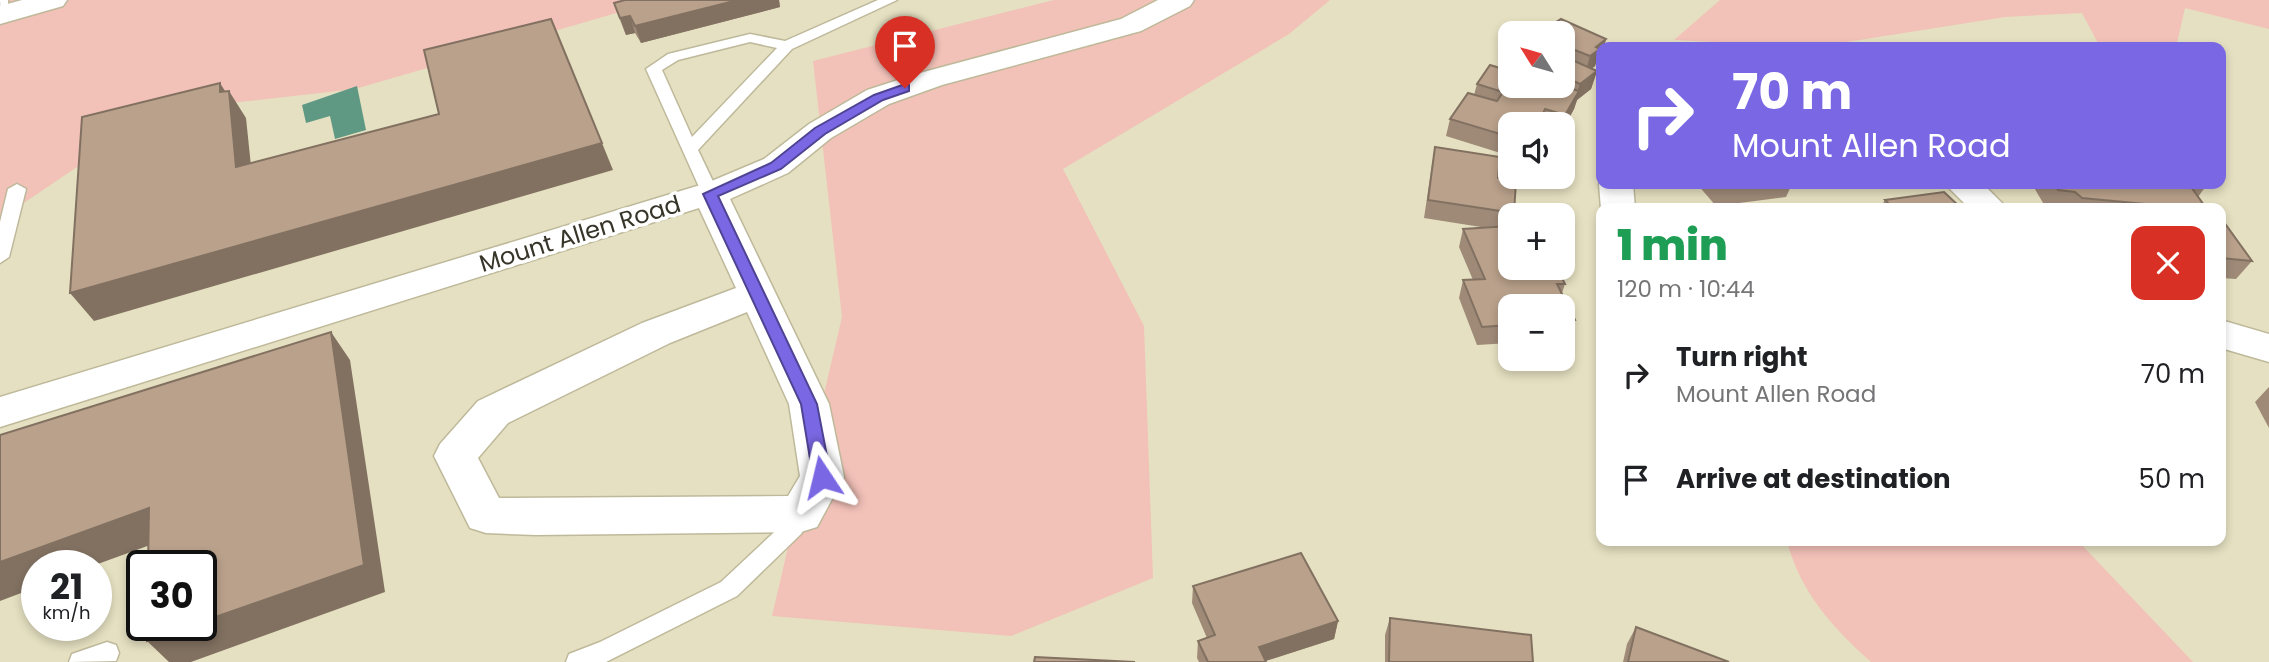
<!DOCTYPE html>
<meta charset="utf-8">
<style>
:root{--surface:#fff;--page:#f2f2f2;--text:#202124;--muted:#757577}
body{margin:0;font-family:Poppins,sans-serif;background:var(--page);color:var(--text);height:100vh;display:flex;flex-direction:column;font-size:26px;white-space:nowrap}
*{box-sizing:border-box;margin:0}
p{font-size:23px;color:var(--muted)}
.icon{flex:none;width:38px;height:38px;fill:none;stroke:currentColor;stroke-width:2;stroke-linecap:round;stroke-linejoin:round}
.map{position:relative;flex:1;overflow:hidden}
.details{position:absolute;left:1596px;top:203px;width:630px;height:343px;display:flex;flex-direction:column;background:var(--surface);border-radius:14px;box-shadow:0 4px 10px #0003}
.details>*{flex:none}
.guide{position:absolute;left:1596px;top:42px;width:630px;height:147px;border-radius:14px;box-shadow:0 4px 10px #0003;background:#7a67e3;color:#fff;overflow:hidden}
.needle{width:46px;rotate:307deg}
.tools{position:absolute;left:1498px;top:21px;display:grid;gap:14px}
.tools a{display:grid;place-items:center;width:77px;height:77px;border-radius:14px;background:var(--surface);box-shadow:0 4px 10px #0003;font-size:35px}
.speed{position:absolute;left:21px;top:550px;display:flex;gap:14px;font-size:35px;font-weight:700;text-align:center}
.speed>*{display:grid;place-content:center;width:91px;height:91px;border-radius:50%;background:var(--surface);box-shadow:0 4px 10px #0003;line-height:1}
.speed small{font-size:18px;font-weight:400}
.speed .limit{border:4px solid #111;border-radius:10px;background:#fff;color:#111}
.pin{position:absolute;display:grid;place-items:center;width:60px;height:60px;color:#fff;margin:-72px -30px;border-radius:50% 50% 50% 0;rotate:-45deg;box-shadow:0 0 7px #0007}
.pin .icon{rotate:45deg}
.me{position:absolute;width:77px;margin:-38px;rotate:350deg;stroke-linejoin:round;filter:drop-shadow(0 0 5px #0008)}
.turn{display:flex;align-items:center;gap:24px;height:147px;padding:0 21px;font-size:32px}
.turn .icon{width:91px;height:91px;stroke-width:2.5}
.turn b{display:block;font-size:49px;line-height:60px}
.round{display:grid;place-items:center;flex:none;width:74px;height:74px;border-radius:14px;background:var(--page)}
.head{display:flex;align-items:center;justify-content:space-between;height:119px;padding:0 21px}
h1{font-size:42px;font-weight:800;line-height:52px;color:#1e9e55}
ul{padding:0;list-style:none}
li{display:flex;align-items:center;gap:21px;height:105px;padding:0 21px}
li div{flex:1}
li b{display:block;font-size:26px}
li em{font-style:normal}
.map>svg:first-child{display:block}
</style>
<div class="map">
<svg width="2269" height="662" viewBox="0 0 2269 662">
<rect width="100%" height="100%" fill="#e5e0c1"/>
<g fill="#f2c1b8">
<polygon points="0,0 669,0 637,7 355,89 160,111 0,219"/>
<polygon points="1054,0 1330,0 1289,34 1063,169 1144,326 1153,578 1011,636 772,616 842,317 813,61"/>
<polygon points="1720,0 2269,0 2269,29 2185,8 2176,47 2100,47 2082,13 2005,17 1815,47 1674,40"/>
<path d="M1787,541h291l115,121h-322c-38,-34 -71,-70 -84,-121z"/>
</g>
<polygon fill="#5f9984" points="357,86 366,130 335,139 330,116 306,123 302,105"/>
<g fill="none" stroke-linecap="round" stroke-linejoin="round">
<defs>
<g id="lane">
<polygon points="0,0 8,0 8,14 1,18"/>
<path d="M878,0h19l-105,49 -94,101 21,44 -9,5 -6,-1 -58,-129 22,-15 82,-20 35,7zM750,42l27,6 -85,89 -30,-67 16,-10z"/>
<polygon points="17,184 26,189 9,257 0,263 0,222 8,189"/>
<polygon points="801,505 809,508 812,514 801,534 737,596 606,662 566,662 569,654 600,642 721,582 785,522 793,508"/>
<polygon points="107,642 116,645 119,653 116,661 69,662 72,654"/>
</g>
<g id="street">
<polygon points="22,0 67,0 63,6 0,24 0,6"/>
<path d="M1158,0h36l-4,6 -49,25 -199,54 -53,19 -58,34 -43,35 -58,26 99,205 15,73 -27,50 -16,5 -265,3 -50,-2 -16,-5 -36,-72 6,-12 38,-43 164,-78 94,-35 -37,-80 -699,219v-30l707,-214 57,-24 45,-35 58,-34 53,-17 201,-54zM747,312l42,92 11,72 -12,20 -289,2 -21,-40 30,-35 162,-80z"/>
<polygon points="1601,181 1601,184 1633,184 1635,208 1601,209 1599,184"/>
<polygon points="1945,184 1983,184 2007,208 1969,208"/>
<polygon points="2221,320 2269,334 2269,362 2221,348"/>
</g>
</defs>
<use href="#lane" stroke="#beb99a" stroke-width="3"/>
<use href="#street" stroke="#beb99a" stroke-width="3"/>
<use href="#lane" fill="#fff" fill-rule="evenodd"/>
<use href="#street" fill="#fff" fill-rule="evenodd"/>
</g>
<g fill="#9f8a78">
<polygon points="625,0 779,0 780,7 641,43 635,33 626,35 620,20 614,3"/>
<polygon points="1563,33 1606,39 1604,47 1601,47 1601,56 1597,59 1595,66 1591,69 1597,71 1591,89 1577,100 1574,109 1564,127 1572,130 1567,147 1563,155 1563,124 1510,124 1510,156 1446,136 1450,119 1474,95 1477,84 1507,70 1510,56 1510,86 1563,86"/>
<polygon points="1435,147 1498,178 1514,213 1514,215 1510,215 1510,268 1565,284 1562,293 1575,320 1569,339 1563,339 1563,306 1510,306 1510,343 1477,345 1459,298 1463,280 1473,280 1459,247 1463,229 1487,228 1424,218 1432,165"/>
<polygon points="1697,184 1792,184 1786,197 1716,206"/>
<polygon points="2032,184 2205,184 2206,186 2198,197 2204,205 2214,208 2046,208"/>
<polygon points="1885,200 1961,208 1880,208"/>
<polygon points="2221,218 2252,261 2236,279 2221,278"/>
<polygon points="2269,387 2269,428 2255,402"/>
<polygon points="1193,586 1338,621 1334,639 1266,661 1266,662 1199,662 1197,658 1198,641 1207,638 1192,603"/>
<polygon points="1390,618 1533,662 1385,662 1385,635"/>
<polygon points="1636,627 1729,662 1623,662 1627,644"/>
</g>
<g fill="#827161">
<polygon points="738,0 779,0 780,7 641,43 635,26"/>
<polygon points="630,16 635,33 626,35 620,18"/>
<polygon points="1606,39 1604,47 1601,47 1601,56 1597,59 1595,66 1585,74 1590,56 1596,47"/>
<polygon points="1567,47 1563,62 1563,50"/>
<polygon points="1597,71 1591,89 1577,100 1574,109 1563,129 1565,115 1575,98 1580,84"/>
<polygon points="220,83 230,99 229,91 246,118 254,195 236,167 220,92"/>
<polygon points="1572,130 1567,147 1563,155 1563,147"/>
<polygon points="602,143 613,170 94,321 70,293"/>
<polygon points="331,332 350,360 385,592 191,662 169,662 147,641 194,625 201,625 201,622"/>
<polygon points="149,508 175,536 95,565 37,565 37,587 0,601 0,562"/>
<polygon points="1338,621 1334,639 1262,662 1259,647"/>
</g>
<g fill="#b9a18b" stroke="#827161" stroke-width="2">
<polygon points="625,0 738,0 635,26 630,16 620,18 614,3"/>
<polygon points="551,19 602,143 70,293 82,117 220,83 220,92 229,91 236,167 439,114 424,50"/>
<polygon points="1561,19 1606,39 1596,47 1600,49 1590,56 1567,47 1563,50 1563,33 1539,33"/>
<polygon points="1563,56 1597,71 1580,84 1563,76"/>
<polygon points="1490,65 1510,71 1510,86 1561,86 1579,91 1565,115 1545,109 1540,120 1554,124 1510,124 1510,137 1450,119 1468,93 1497,101 1503,92 1477,84"/>
<polygon points="1563,127 1572,130 1563,147"/>
<polygon points="1435,147 1500,157 1498,178 1516,181 1514,213 1428,200"/>
<polygon points="1720,184 1759,184 1724,188"/>
<polygon points="2054,184 2205,184 2206,186 2189,184 2204,205 2212,206 2214,208 2149,208 2145,204 2082,198 2075,192 2058,190"/>
<polygon points="1944,192 1961,208 1893,208 1885,200"/>
<polygon points="2221,218 2252,261 2221,258"/>
<polygon points="1510,226 1510,268 1557,268 1565,284 1557,284 1575,320 1563,321 1563,306 1510,306 1510,325 1482,327 1463,280 1485,279 1463,229"/>
<polygon points="331,332 364,565 201,622 201,565 148,565 149,508 0,562 0,435"/>
<polygon points="1301,553 1338,621 1259,647 1266,662 1208,662 1198,641 1215,635 1193,586"/>
<polygon points="1390,618 1531,635 1533,662 1389,662"/>
<polygon points="147,625 194,625 147,641"/>
<polygon points="1636,627 1729,662 1628,662"/>
<polygon points="1035,657 1135,662 1034,662"/>
</g>
<polygon fill="#7a67e3" stroke="#4f4394" stroke-width="2" points="905,84 909,85 909,91 883,100 825,134 781,169 718,196 817,404 831,477 828,482 816,482 813,477 801,404 703,194 771,163 815,128 874,95"/>
<g text-anchor="middle" stroke-width="7" stroke-linejoin="round" paint-order="stroke">
<g font-size="24" fill="#373529" stroke="#fff">
<text transform="translate(580 234) rotate(-17)" y="8">Mount Allen Road</text>
</g>
</g>
</svg>
<div class="tools">
<a><svg class="needle" viewBox="-14 -14 28 28"><path d="M0-13l5 13h-10z" fill="#e53935"/><path d="M0 13l5-13h-10z" fill="#757577"/></svg></a>
<a><svg class="icon" aria-label="sound" viewBox="0 0 24 24"><path d="M4 9h4l5-4v14l-5-4H4zM17 9q2 3 0 6"/></svg></a>
<a>+</a>
<a>−</a>
</div>
<div class="speed"><div>21<small>km/h</small></div><div class="limit">30</div></div>
<div class="pin" style="left:905px;top:88px;background:#d93025"><svg class="icon" aria-label="arrive" viewBox="0 0 24 24"><path d="M6 21V4h12l-3 4 3 4H6"/></svg></div>
<svg class="me" style="left:822px;top:477px" viewBox="-20 -20 40 40"><path d="M0-17L14 15 0 8-14 15z" fill="#7a67e3" stroke="#fff" stroke-width="4"/></svg>
<div class="guide">
<div class="turn"><svg class="icon" aria-label="right" viewBox="0 0 24 24"><path d="M7 20v-9h11M14 6l5 5-5 5"/></svg><div><b>70 m</b>Mount Allen Road</div></div>
</div>
<section class="details">
<div class="head"><div><h1>1 min</h1><p>120 m · 10:44</p></div><a class="round" style="background:#d93025;color:#fff"><svg class="icon" aria-label="close" viewBox="0 0 24 24"><path d="M6 6l12 12M18 6L6 18"/></svg></a></div>
<ul>
<li><svg class="icon" aria-label="right" viewBox="0 0 24 24"><path d="M7 20v-9h11M14 6l5 5-5 5"/></svg><div><b>Turn right</b><p>Mount Allen Road</p></div><em>70 m</em></li>
<li><svg class="icon" aria-label="arrive" viewBox="0 0 24 24"><path d="M6 21V4h12l-3 4 3 4H6"/></svg><div><b>Arrive at destination</b></div><em>50 m</em></li>
</ul>
</section>
</div>
